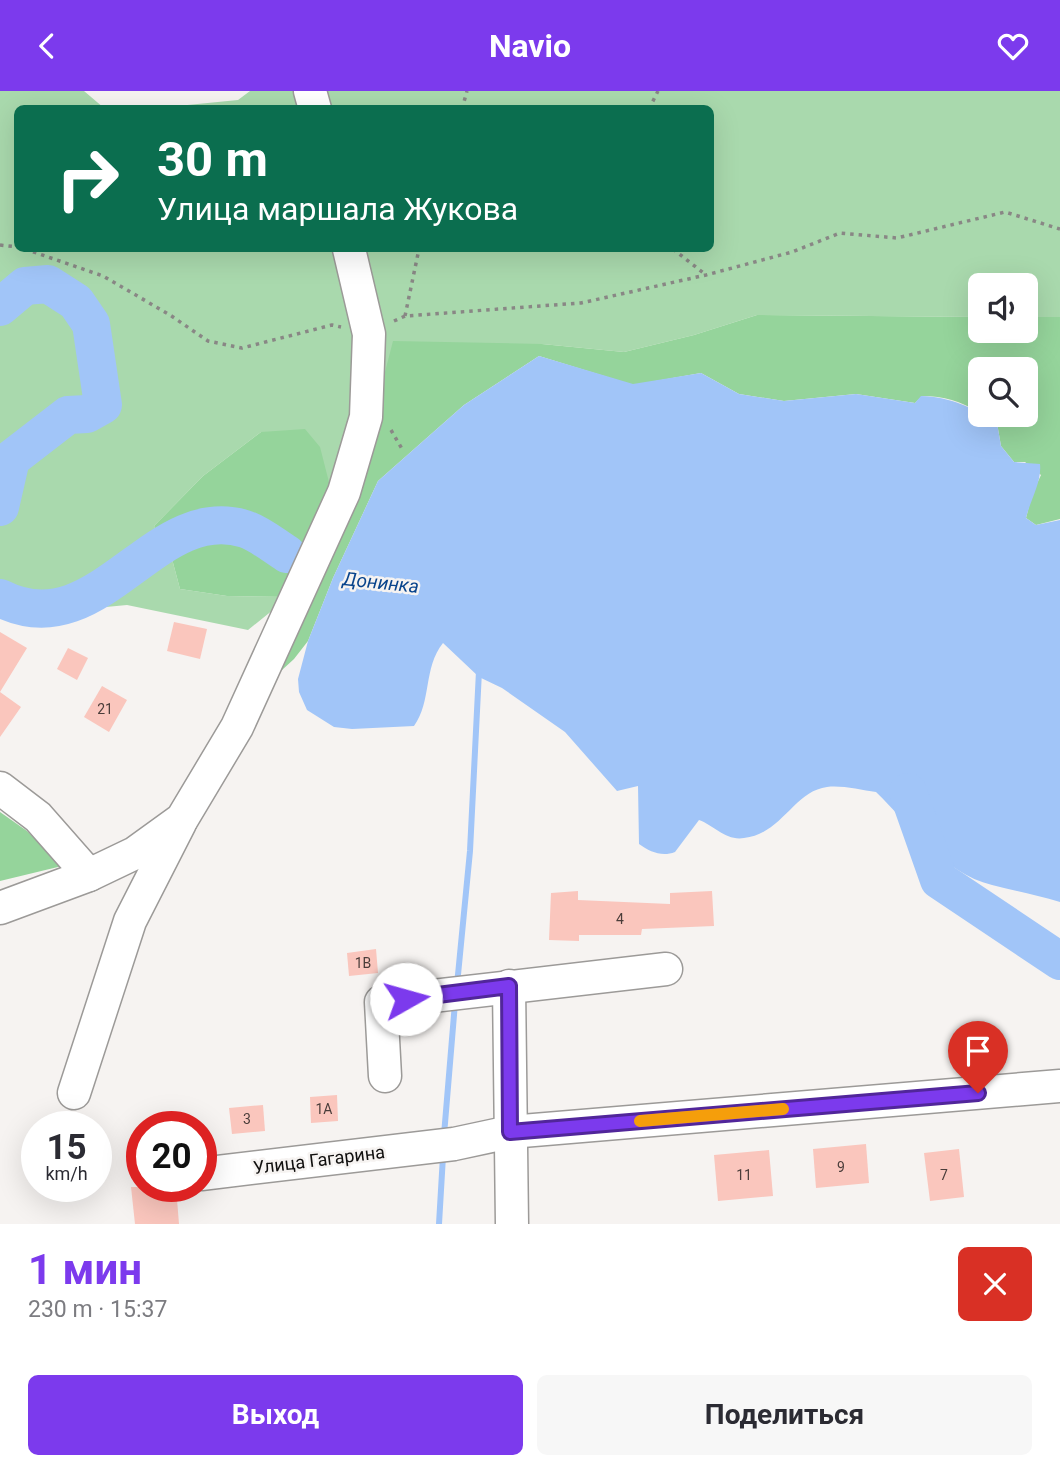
<!DOCTYPE html>
<html lang="ru">
<meta charset="utf-8">
<style>
:root{--surface:#fff;--page:#f7f7f7;--text:#2b2b33;--muted:#7c7c81;--accent:#7c3aed}
body{margin:0;font-family:Roboto,sans-serif;background:var(--page);color:var(--text);height:100vh;display:flex;flex-direction:column;font-size:26px;white-space:nowrap}
*{box-sizing:border-box;margin:0}
p{font-size:23px;color:var(--muted)}
.icon{flex:none;width:38px;height:38px;fill:none;stroke:currentColor;stroke-width:2;stroke-linecap:round;stroke-linejoin:round}
.map{position:relative;height:1133px;overflow:hidden}
.drawer{display:flex;flex-direction:column;background:var(--surface);flex:1}
.drawer>*{flex:none}
.guide{position:absolute;left:14px;top:14px;width:700px;height:147px;border-radius:10px;box-shadow:0 7px 28px #0002;background:#0b6e4f;color:#fff;overflow:hidden}
.fabs{position:absolute;left:968px;top:182px;display:grid;gap:14px}
.fabs a{display:grid;place-items:center;width:70px;height:70px;border-radius:10px;background:var(--surface);box-shadow:0 7px 28px #0002;font-size:35px}
.speed{position:absolute;left:21px;top:1020px;display:flex;gap:14px;font-size:35px;font-weight:700;text-align:center}
.speed>*{display:grid;place-content:center;width:91px;height:91px;border-radius:50%;background:var(--surface);box-shadow:0 7px 28px #0002;line-height:1}
.speed small{font-size:18px;font-weight:400}
.speed .limit{border:10px solid #d22;background:#fff;color:#111}
.pin{position:absolute;display:grid;place-items:center;width:60px;height:60px;color:#fff;margin:-72px -30px;border-radius:50% 50% 50% 0;rotate:-45deg;box-shadow:0 0 7px #0007}
.pin .icon{rotate:45deg}
.me{position:absolute;width:77px;margin:-38px;rotate:83deg;stroke-linejoin:round;filter:drop-shadow(0 0 5px #0008)}
.turn{display:flex;align-items:center;gap:24px;height:147px;padding:0 28px;font-size:32px}
.turn .icon{width:91px;height:91px;stroke-width:2.5}
.turn b{display:block;font-size:49px;line-height:60px}
.round{display:grid;place-items:center;flex:none;width:74px;height:74px;border-radius:10px;background:var(--page)}
.summary{display:flex;align-items:center;justify-content:space-between;height:119px;padding:0 28px}
h1{font-size:42px;font-weight:700;line-height:52px;color:var(--accent)}
.cta{display:flex;gap:14px;margin-top:auto;padding:14px 28px}
.cta a{flex:1;height:80px;border-radius:10px;background:var(--accent);color:#fff;font-size:28px;font-weight:700;line-height:80px;text-align:center}
.cta a+a{background:var(--page);color:var(--text)}
header{display:flex;justify-content:space-between;align-items:center;height:91px;padding:0 28px;background:var(--accent);color:#fff;font-size:32px;font-weight:700}
.map>svg:first-child{display:block}
</style>
<header><svg class="icon" aria-label="back" viewBox="0 0 24 24"><path d="M15 5l-7 7 7 7"/></svg>Navio<svg class="icon" aria-label="heart" viewBox="0 0 24 24"><path d="M12 20l-8-8c-3-5 5-10 8-4 3-6 11-1 8 4z"/></svg></header>
<div class="map">
<svg width="1060" height="1133" viewBox="0 0 1060 1133">
<rect width="100%" height="100%" fill="#f6f3f1"/>
<polygon fill="#a9d9ad" points="0,0 84,0 104,17 18,18 18,158 710,158 710,18 157,17 238,9 250,0 1060,0 1060,226 1026,226 1026,194 980,194 980,226 757,224 694,244 624,261 542,253 376,316 331,399 327,392 261,341 203,385 154,435 172,468 180,498 227,505 289,506 248,539 127,514 0,526"/>
<g fill="#95d49b">
<path d="M757,224l223,2v14h46v-14h34v202l-24,6 -10,-7 6,-24 9,-19 -16,-13h-11l-13,-16 -4,-23 -14,-8h43v-46h-46v44c-20,-12 -36,-17 -58,-17l-7,7 -59,-9 -72,7 -45,-7 -38,-21 -68,12 -94,-29 -75,49 -86,76 -45,97 -25,63 -14,18 -24,22 106,-274 17,-66 149,3 82,8 70,-17z"/>
<polygon points="305,338 320,356 331,399 289,506 227,505 180,498 172,468 154,435 203,385 261,341"/>
<polygon points="0,721 27,740 62,775 0,790"/>
</g>
<path fill="#a1c5f8" d="M539,265l94,28 68,-11 38,21 45,7 72,-7 59,9 6,-7c31,1 51,12 76,27l4,23 13,16 26,2c2,18 -10,37 -14,54l10,7 24,-5v382c-23,-7 -45,-11 -68,-17 -49,-12 -82,-60 -116,-93 -15,-2 -35,-7 -49,-5 -33,4 -45,47 -83,51 -18,3 -29,-12 -45,-18l-24,32c-13,5 -25,0 -36,-8l-1,-58 -21,5 -52,-59 -63,-44 -23,-11 -36,-34c-20,25 -11,58 -29,83l-62,3 -18,-2 -27,-17 -8,-18 -1,-13 10,-38 25,-63 45,-97 86,-76z"/>
<g fill="none" stroke-linecap="round" stroke-linejoin="round">
<g stroke="#a1c5f8" stroke-width="6">
<polyline points="457,894 470,760 479,580"/>
<polyline points="444,1044 455,912"/>
<polyline points="439,1133 443,1065"/>
</g>
<g stroke="#a1c5f8" stroke-width="38">
<polyline points="0,216 25,195 48,193 76,211 91,233 103,314 87,323 68,324 11,368 0,416"/>
<path d="M0,507c99,51 153,-98 245,-69 15,5 29,17 42,25"/>
<polyline points="908,701 939,789 1060,870"/>
</g>
</g>
<g fill="#fac6bd">
<polygon points="174,531 207,538 200,568 167,560"/>
<polygon points="0,541 27,557 0,601 21,616 0,646"/>
<polygon points="68,557 88,567 77,589 57,578"/>
<polygon points="102,595 127,609 109,641 84,626"/>
<polygon points="578,800 578,809 670,813 670,802 712,800 714,835 642,838 641,844 579,844 579,850 549,849 551,802"/>
<polygon points="376,858 378,882 349,885 347,862"/>
<polygon points="337,1004 338,1030 311,1032 310,1006"/>
<polygon points="263,1014 265,1040 232,1043 229,1017"/>
<polygon points="866,1053 869,1092 816,1097 813,1058"/>
<polygon points="959,1058 964,1106 930,1110 924,1062"/>
<polygon points="769,1059 773,1105 718,1110 714,1064"/>
<polygon points="131,1096 176,1096 179,1133 135,1133"/>
</g>
<g fill="none" stroke-linecap="round" stroke-linejoin="round">
<defs>
<g id="minor">
<polyline points="310,0 315,18"/>
<polyline points="0,697 38,726 89,784"/>
<polyline points="0,817 89,784 135,762 182,728 237,636 344,401 366,326 369,243 349,158"/>
<polyline points="509,895 512,1133"/>
<polyline points="385,985 381,911 666,878"/>
<polyline points="74,1002 130,830 180,732"/>
<polyline points="201,1083 454,1053 510,1041 1060,995"/>
</g>
</defs>
<use href="#minor" stroke="#9c9a98" stroke-width="35"/>
<g stroke="#898785" stroke-width="3.5" stroke-dasharray="3.5 5" stroke-linecap="butt">
<polyline points="462,18 467,0"/>
<polyline points="649,18 658,0"/>
<polyline points="0,154 18,156"/>
<polyline points="25,158 103,185 170,224 208,250 242,257 332,234 341,236"/>
<polyline points="673,158 706,184"/>
<polyline points="405,225 419,158"/>
<polyline points="394,230 405,225 581,212 706,184 792,161 840,142 897,147 1005,121 1060,138"/>
<polyline points="391,339 402,358"/>
</g>
<use href="#minor" stroke="#fff" stroke-width="32"/>
</g>
<g fill="none" stroke-linecap="round" stroke-linejoin="round">
<defs>
<polyline id="route" points="406,908 509,895 510,1041 978,1002"/>
</defs>
<use href="#route" stroke="#51269a" stroke-width="18"/>
<use href="#route" stroke="#7c3aed" stroke-width="12"/>
<polyline stroke="#f59e0b" stroke-width="12" points="640,1030 783,1018"/>
</g>
<g text-anchor="middle" stroke-width="5" stroke-linejoin="round" paint-order="stroke">
<g font-size="14" fill="#4a3d3a">
<text x="105" y="623">21</text>
<text x="620" y="833">4</text>
<text x="363" y="877">1В</text>
<text x="324" y="1023">1А</text>
<text x="247" y="1033">3</text>
<text x="841" y="1081">9</text>
<text x="744" y="1089">11</text>
<text x="944" y="1089">7</text>
</g>
<g font-size="18" fill="#100f0e" stroke="#f6f3f1">
<text transform="translate(319 1069) rotate(-7)" y="6">Улица Гагарина</text>
</g>
<g font-size="19" font-style="italic" fill="#09448c" stroke="#f6f3f1">
<text transform="translate(381 491) rotate(6)" y="7">Донинка</text>
</g>
</g>
</svg>
<div class="fabs">
<a><svg class="icon" aria-label="sound" viewBox="0 0 24 24"><path d="M4 9h4l5-4v14l-5-4H4zM17 9q2 3 0 6"/></svg></a>
<a><svg class="icon" aria-label="search" viewBox="0 0 24 24"><circle cx="10" cy="10" r="6"/><path d="M15 15l6 6"/></svg></a>
</div>
<div class="speed"><div>15<small>km/h</small></div><div class="limit">20</div></div>
<div class="pin" style="left:978px;top:1002px;background:#d93025"><svg class="icon" aria-label="arrive" viewBox="0 0 24 24"><path d="M6 21V4h12l-3 4 3 4H6"/></svg></div>
<svg class="me" style="left:406px;top:908px" viewBox="-20 -20 40 40"><circle r="19" fill="#fff"/><path d="M0-13L10 11 0 6-10 11z" fill="#7c3aed"/></svg>
<div class="guide">
<div class="turn"><svg class="icon" aria-label="right" viewBox="0 0 24 24"><path d="M7 20v-9h11M14 6l5 5-5 5"/></svg><div><b>30 m</b>Улица маршала Жукова</div></div>
</div>
</div>
<section class="drawer">
<div class="summary"><div><h1>1 мин</h1><p>230 m · 15:37</p></div><a class="round" style="background:#d93025;color:#fff"><svg class="icon" aria-label="close" viewBox="0 0 24 24"><path d="M6 6l12 12M18 6L6 18"/></svg></a></div>
<div class="cta"><a>Выход</a><a>Поделиться</a></div>
</section>
